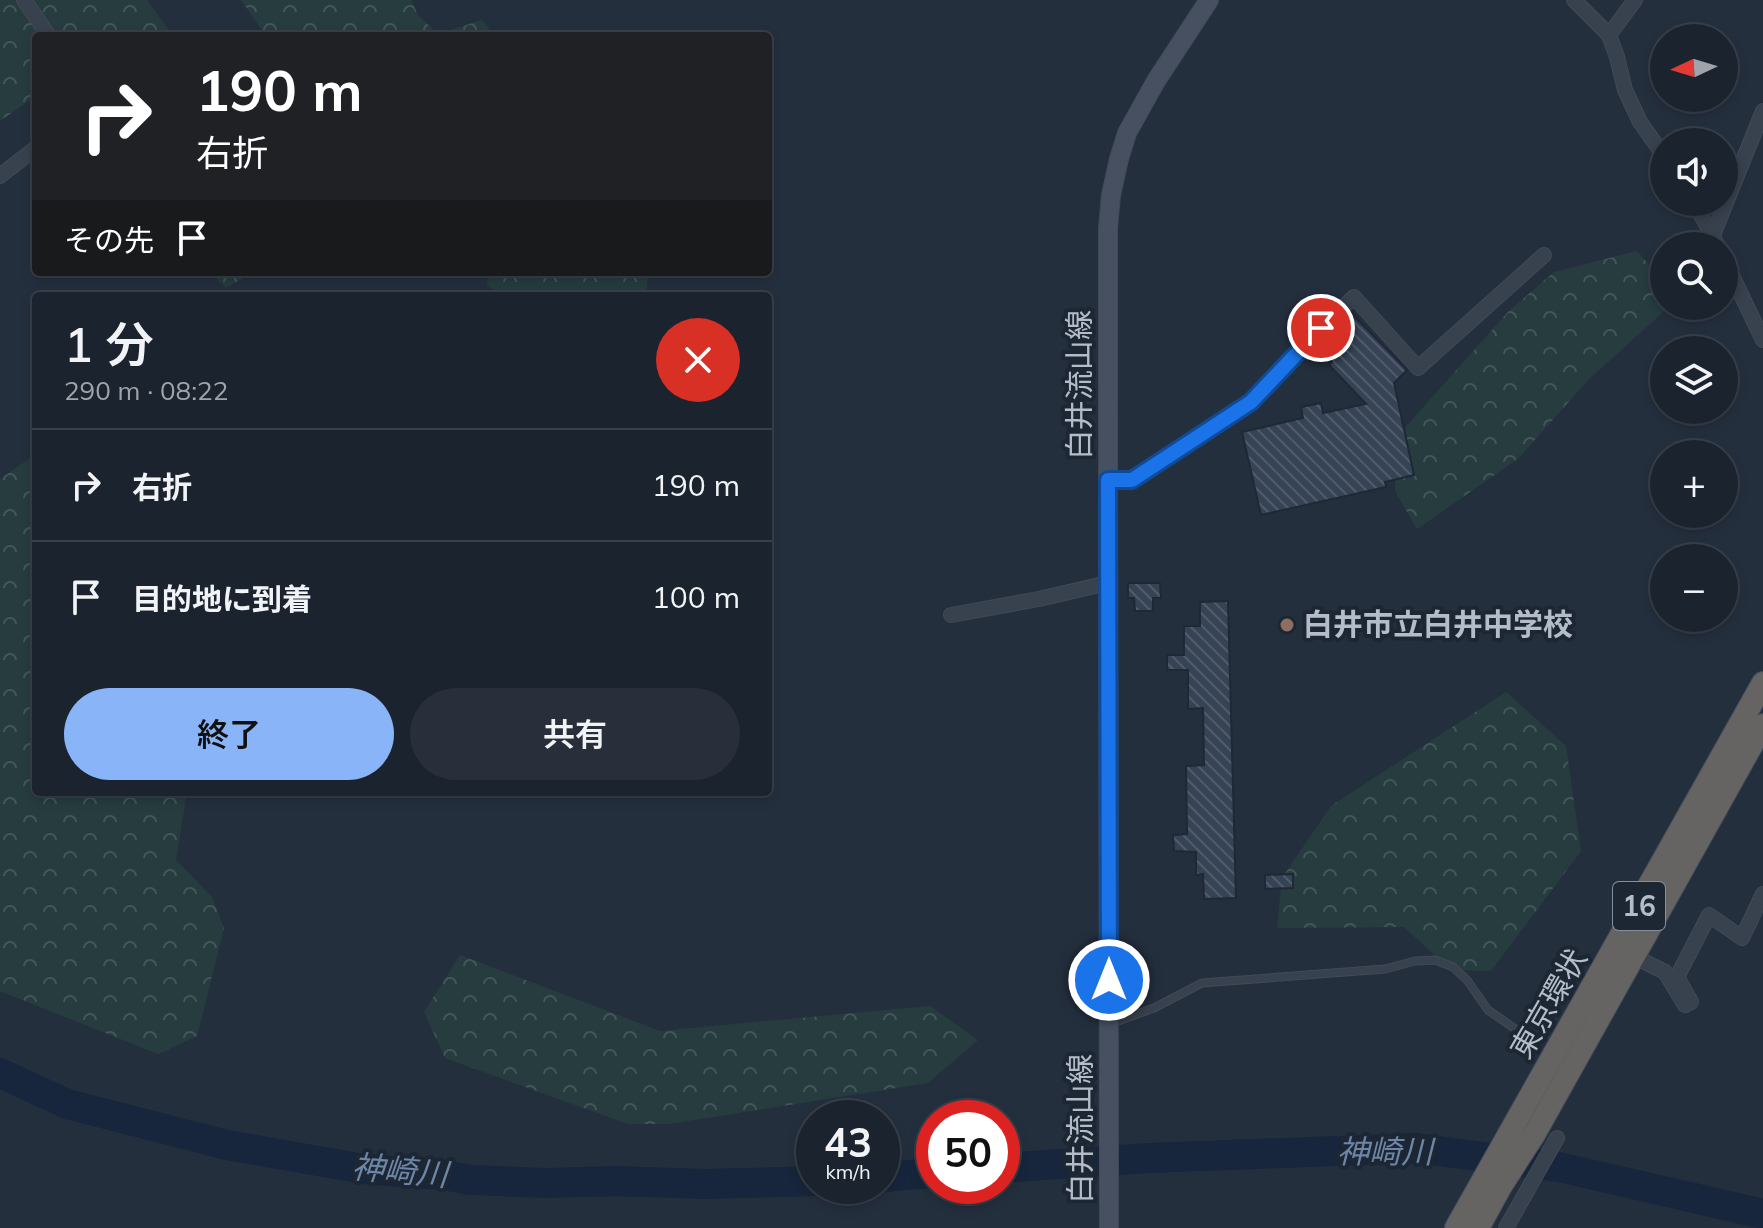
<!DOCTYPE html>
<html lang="ja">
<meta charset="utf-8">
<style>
:root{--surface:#1b232e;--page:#282f3a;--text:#f1f3f6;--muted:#a0a4aa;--line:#39404a;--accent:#8ab4f8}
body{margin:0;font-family:Mulish,"Noto Sans JP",sans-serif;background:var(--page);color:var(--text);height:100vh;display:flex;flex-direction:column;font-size:30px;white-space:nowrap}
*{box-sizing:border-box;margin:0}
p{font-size:26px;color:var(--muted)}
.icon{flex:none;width:44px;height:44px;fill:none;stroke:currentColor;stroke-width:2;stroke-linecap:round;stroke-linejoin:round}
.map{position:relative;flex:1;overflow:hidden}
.panel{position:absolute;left:32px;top:292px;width:740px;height:504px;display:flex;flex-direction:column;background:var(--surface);border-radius:8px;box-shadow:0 4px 12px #0003,0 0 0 2px var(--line)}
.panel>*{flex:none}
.banner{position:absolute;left:32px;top:32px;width:740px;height:244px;border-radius:8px;box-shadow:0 4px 12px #0003,0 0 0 2px var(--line);background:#202124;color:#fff;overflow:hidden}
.needle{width:52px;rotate:266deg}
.tools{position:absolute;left:1650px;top:24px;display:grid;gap:16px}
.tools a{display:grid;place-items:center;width:88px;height:88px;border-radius:50%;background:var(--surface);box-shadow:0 4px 12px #0003,0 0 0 2px var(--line);font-size:40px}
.speed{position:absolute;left:796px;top:1100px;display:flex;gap:16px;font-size:40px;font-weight:700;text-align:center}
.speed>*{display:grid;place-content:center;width:104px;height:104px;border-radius:50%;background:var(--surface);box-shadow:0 4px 12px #0003,0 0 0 2px var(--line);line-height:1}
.speed small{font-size:20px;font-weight:400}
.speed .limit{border:12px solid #d22;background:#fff;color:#111}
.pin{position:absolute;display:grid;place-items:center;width:68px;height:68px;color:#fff;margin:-34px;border:4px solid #fff;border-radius:50%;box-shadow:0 2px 8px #0007}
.me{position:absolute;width:88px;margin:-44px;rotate:0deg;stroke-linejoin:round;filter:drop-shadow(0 0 6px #0008)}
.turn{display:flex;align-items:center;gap:28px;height:168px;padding:0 32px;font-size:36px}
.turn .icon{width:104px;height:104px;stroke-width:2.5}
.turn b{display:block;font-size:56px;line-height:68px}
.then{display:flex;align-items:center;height:76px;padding:0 32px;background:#0003;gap:16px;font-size:30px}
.round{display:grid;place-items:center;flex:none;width:84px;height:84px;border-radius:42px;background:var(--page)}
.headline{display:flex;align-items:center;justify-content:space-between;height:136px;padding:0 32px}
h1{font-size:48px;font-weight:600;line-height:60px}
.cta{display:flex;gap:16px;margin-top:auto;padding:16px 32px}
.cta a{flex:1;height:92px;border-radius:48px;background:var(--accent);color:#111;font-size:32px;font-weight:600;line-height:92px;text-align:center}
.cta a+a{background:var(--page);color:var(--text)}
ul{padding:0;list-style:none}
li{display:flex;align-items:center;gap:24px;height:112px;padding:0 32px;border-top:2px solid var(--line)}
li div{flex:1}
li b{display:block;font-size:30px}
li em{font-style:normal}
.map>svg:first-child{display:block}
</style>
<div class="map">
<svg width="1763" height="1228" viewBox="0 0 1763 1228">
<defs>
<pattern id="forest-crowns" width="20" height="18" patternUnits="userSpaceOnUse" patternTransform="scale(2)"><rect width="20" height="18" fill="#263c3f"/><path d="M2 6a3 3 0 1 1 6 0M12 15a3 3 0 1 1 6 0" fill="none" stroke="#435659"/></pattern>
<pattern id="building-back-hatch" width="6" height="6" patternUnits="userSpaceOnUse" patternTransform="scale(2)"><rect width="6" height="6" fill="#364354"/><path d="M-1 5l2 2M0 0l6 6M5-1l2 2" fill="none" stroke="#515c6b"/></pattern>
</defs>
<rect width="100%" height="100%" fill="#242f3e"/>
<g fill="url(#forest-crowns)">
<polygon points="0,0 147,0 173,36 36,36 36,96 0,121"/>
<polygon points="241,0 411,0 418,15 438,34 482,20 495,36 266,36"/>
<polygon points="1637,251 1664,282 1664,306 1670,306 1589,379 1519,458 1417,529 1395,491 1395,439 1508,312 1554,272"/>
<polygon points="210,272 254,272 226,288"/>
<polygon points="488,272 648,272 646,296 502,296 487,285"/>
<polygon points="36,454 36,792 187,792 176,860 212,897 224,928 197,1036 158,1054 0,991 0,479"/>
<polygon points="1506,692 1566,746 1581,851 1491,971 1451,970 1404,927 1277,928 1282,878 1331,806"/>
<polygon points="460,955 660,1031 930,1006 978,1040 928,1083 669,1124 628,1124 445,1058 424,1012"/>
</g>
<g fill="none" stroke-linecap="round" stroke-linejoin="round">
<g stroke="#17263c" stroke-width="30">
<polyline points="0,1073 67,1104 227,1145 364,1169 444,1175 470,1180 545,1183 616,1181 706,1184 814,1181"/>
<polyline points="1002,1168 1148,1158 1416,1148 1559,1167 1763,1214"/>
<polyline points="882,1177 934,1173"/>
</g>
</g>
<g fill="url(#building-back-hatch)" stroke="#1f2835" stroke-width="2">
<polygon points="1352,314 1407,370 1394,383 1414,475 1385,482 1386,487 1261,515 1242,432 1303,418 1301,407 1321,403 1323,413 1366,404 1329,365 1332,362 1325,354 1331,348 1325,340"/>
<polygon points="1128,583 1160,583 1161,598 1153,598 1153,611 1135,611 1134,598 1128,598"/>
<polygon points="1228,601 1236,898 1204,899 1203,874 1196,875 1196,852 1174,851 1173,835 1187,834 1186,766 1204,765 1203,708 1188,709 1188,670 1167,670 1167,655 1184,655 1184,626 1200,626 1200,602"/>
<polygon points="1293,874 1293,888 1265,889 1265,875"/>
</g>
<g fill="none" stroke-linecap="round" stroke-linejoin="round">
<defs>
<polyline id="service" points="1110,1024 1154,1008 1202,983 1385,969 1415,961 1435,960 1453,967 1467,980 1488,1010 1524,1035"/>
<g id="minor">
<polyline points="24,0 49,36"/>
<polyline points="1574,0 1609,35 1617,57 1625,90 1640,122 1664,156"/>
<polyline points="1609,35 1635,0"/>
<polyline points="0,176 36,148"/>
<polyline points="1694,202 1718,246"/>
<polyline points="1713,235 1763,111"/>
<polyline points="1724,259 1763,340"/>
<polyline points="1108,480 1132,480 1251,402 1304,344 1354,297 1418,368 1544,255"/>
<polyline points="951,615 1039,599 1108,583"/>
<polyline points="1633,956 1665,972 1685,1005 1691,1002 1677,977 1709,915 1742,938 1763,894"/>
<polyline points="1506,1228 1557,1138"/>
</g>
<polyline id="secondary" points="1109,1228 1108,396 1108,228 1111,195 1119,159 1127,133 1156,81 1209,0"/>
<g id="trunk">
<polyline points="1456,1228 1763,683"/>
<polyline points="1478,1228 1501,1186 1535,1133 1763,725"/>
</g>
</defs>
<use href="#service" stroke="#414a57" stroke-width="9"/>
<use href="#minor" stroke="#414a57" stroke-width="16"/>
<use href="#secondary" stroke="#414a57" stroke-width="20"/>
<use href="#trunk" stroke="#434c59" stroke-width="24"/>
<use href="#service" stroke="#38414e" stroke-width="7"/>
<use href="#minor" stroke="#38414e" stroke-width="14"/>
<use href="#secondary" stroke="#465061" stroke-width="18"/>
<use href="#trunk" stroke="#656462" stroke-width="22"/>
</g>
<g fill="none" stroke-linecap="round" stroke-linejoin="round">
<defs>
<polyline id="route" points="1109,980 1108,480 1132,480 1251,402 1321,328"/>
</defs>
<use href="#route" stroke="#114b97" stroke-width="20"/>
<use href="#route" stroke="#1a73e8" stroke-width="14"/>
</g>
<circle fill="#8d6e63" stroke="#1d2633" stroke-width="3" cx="1287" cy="625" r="8"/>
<g text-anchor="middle" stroke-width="8" stroke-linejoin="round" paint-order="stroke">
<rect fill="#1d2633" stroke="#878f9c" stroke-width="2" x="1613" y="882" width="52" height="48" rx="6"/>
<g font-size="28" font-weight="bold" fill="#b4bcc9">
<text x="1639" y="916">16</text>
</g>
<g font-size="30" fill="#b4bcc9" stroke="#1d2633">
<text transform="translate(1080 385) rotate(-90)" y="10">白井流山線</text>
<text transform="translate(1549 1004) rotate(-60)" y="10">東京環状</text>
<text transform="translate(1081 1129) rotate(-90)" y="10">白井流山線</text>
</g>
<g font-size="30" font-weight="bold" fill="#b4bcc9" stroke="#1d2633" text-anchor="start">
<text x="1303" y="635">白井市立白井中学校</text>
</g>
<g font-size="32" font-style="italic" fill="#6d86a8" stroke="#1d2633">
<text x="1385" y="1163">神崎川</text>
<text transform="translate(400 1171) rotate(5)" y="11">神崎川</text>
</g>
</g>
</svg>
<div class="tools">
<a><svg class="needle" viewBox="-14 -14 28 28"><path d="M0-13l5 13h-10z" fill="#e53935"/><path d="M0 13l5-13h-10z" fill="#a0a4aa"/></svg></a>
<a><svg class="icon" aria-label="sound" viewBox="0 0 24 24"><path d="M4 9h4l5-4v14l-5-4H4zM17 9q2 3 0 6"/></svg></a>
<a><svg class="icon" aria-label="search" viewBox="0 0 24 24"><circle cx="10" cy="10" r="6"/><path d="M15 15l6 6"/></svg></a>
<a><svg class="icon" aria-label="layers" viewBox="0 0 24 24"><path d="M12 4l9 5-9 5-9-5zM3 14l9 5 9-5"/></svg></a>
<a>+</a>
<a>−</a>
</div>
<div class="speed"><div>43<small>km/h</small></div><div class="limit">50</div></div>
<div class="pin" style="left:1321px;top:328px;background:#d93025"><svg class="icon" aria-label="arrive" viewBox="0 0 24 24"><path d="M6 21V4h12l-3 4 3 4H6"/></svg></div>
<svg class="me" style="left:1109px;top:980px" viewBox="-20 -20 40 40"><circle r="17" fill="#1a73e8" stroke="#fff" stroke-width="3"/><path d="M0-11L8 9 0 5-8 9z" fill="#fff"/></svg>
<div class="banner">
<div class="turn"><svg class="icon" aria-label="right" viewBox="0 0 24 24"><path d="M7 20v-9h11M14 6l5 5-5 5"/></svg><div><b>190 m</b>右折</div></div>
<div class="then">その先<svg class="icon" aria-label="arrive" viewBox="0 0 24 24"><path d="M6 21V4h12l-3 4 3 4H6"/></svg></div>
</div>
<section class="panel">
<div class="headline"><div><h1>1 分</h1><p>290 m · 08:22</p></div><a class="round" style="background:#d93025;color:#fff"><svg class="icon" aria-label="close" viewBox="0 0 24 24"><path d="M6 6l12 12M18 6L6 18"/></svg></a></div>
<ul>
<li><svg class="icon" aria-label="right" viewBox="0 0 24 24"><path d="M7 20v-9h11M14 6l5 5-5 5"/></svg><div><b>右折</b></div><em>190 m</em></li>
<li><svg class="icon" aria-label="arrive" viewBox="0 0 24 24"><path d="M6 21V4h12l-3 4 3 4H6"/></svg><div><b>目的地に到着</b></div><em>100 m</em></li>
</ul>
<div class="cta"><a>終了</a><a>共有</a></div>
</section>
</div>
